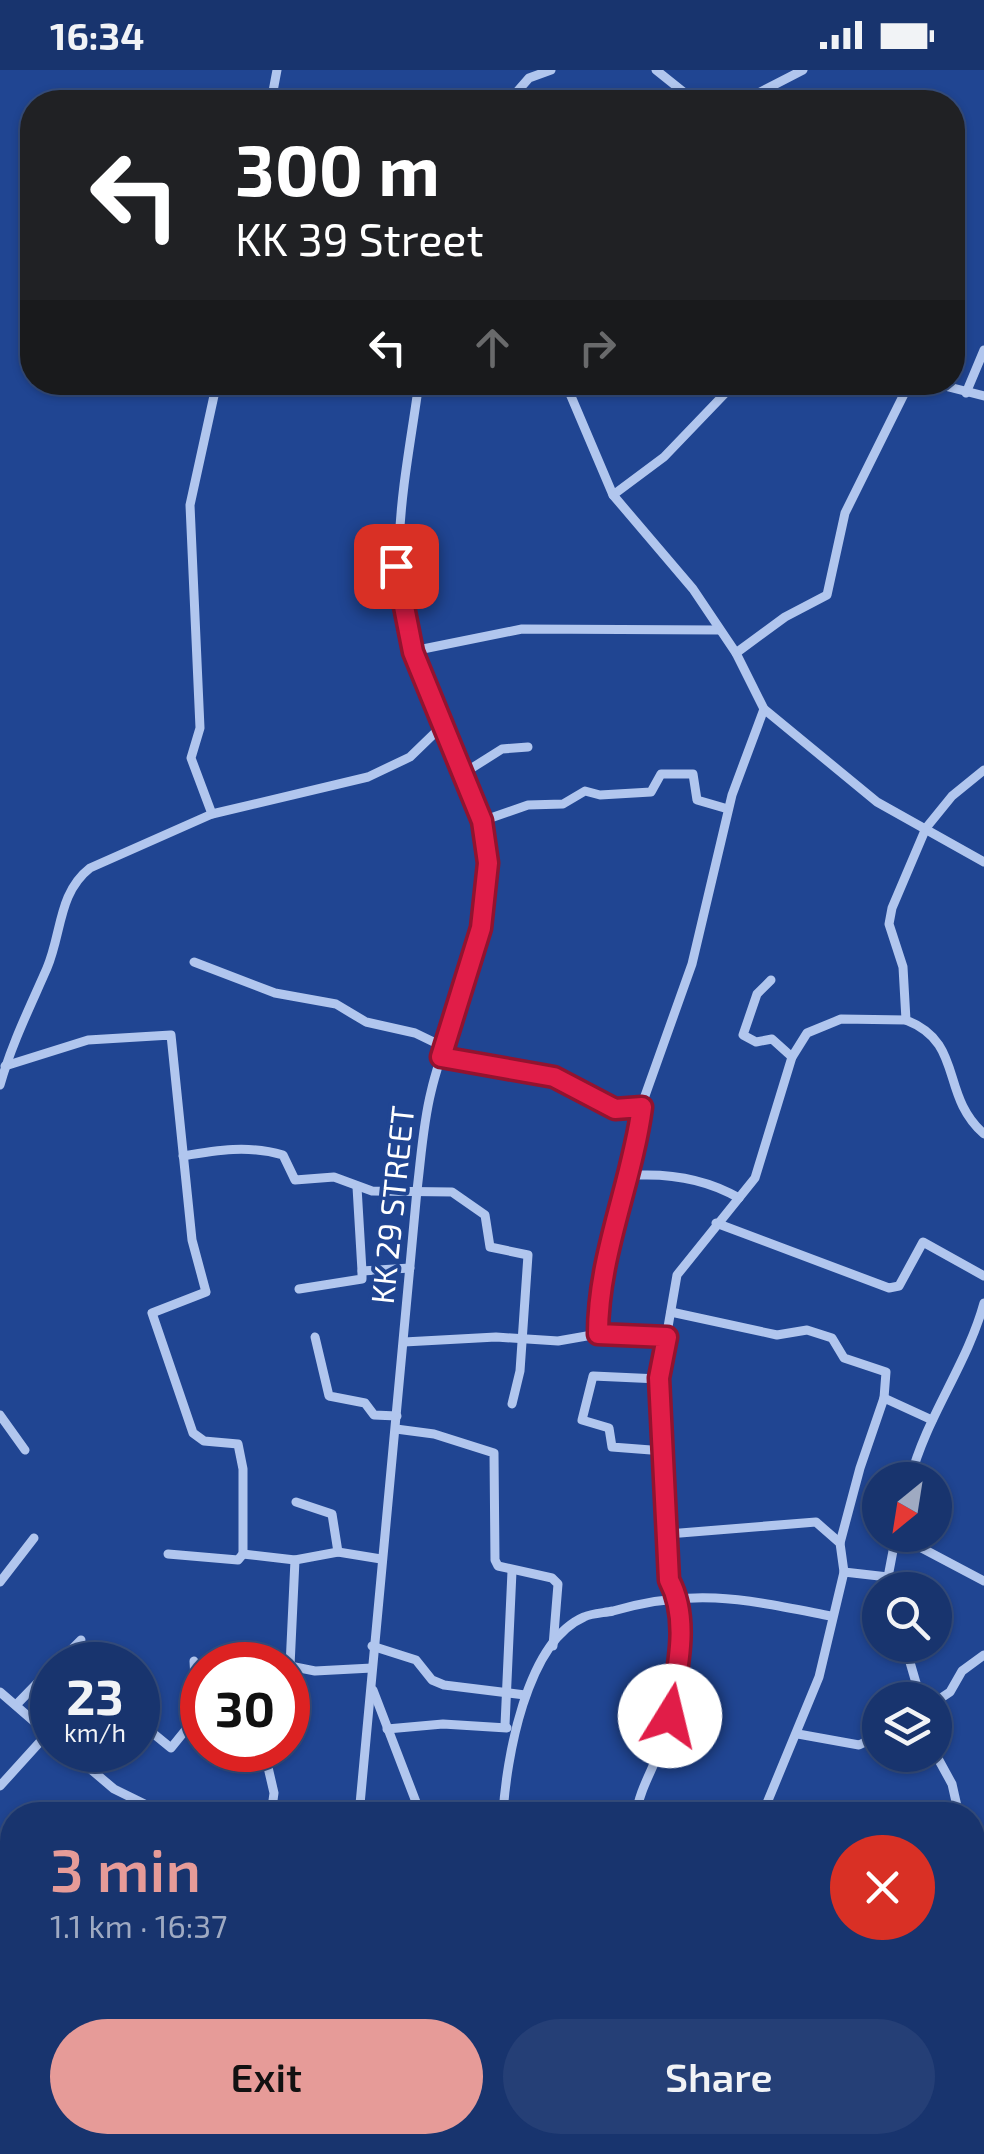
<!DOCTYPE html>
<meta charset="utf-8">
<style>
:root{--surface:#18346e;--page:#253f76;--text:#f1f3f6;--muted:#9faac2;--line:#364f81;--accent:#e69b98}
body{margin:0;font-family:"Exo 2",sans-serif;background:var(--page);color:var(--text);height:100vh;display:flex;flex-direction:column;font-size:38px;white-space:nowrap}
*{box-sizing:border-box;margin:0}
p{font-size:32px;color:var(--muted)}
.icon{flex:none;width:55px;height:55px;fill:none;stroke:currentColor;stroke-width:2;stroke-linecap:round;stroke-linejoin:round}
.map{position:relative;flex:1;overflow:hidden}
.panel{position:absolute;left:0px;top:1732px;width:985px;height:352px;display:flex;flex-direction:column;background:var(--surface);border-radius:40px 40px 0 0;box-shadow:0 2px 8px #0004,0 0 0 2px var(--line)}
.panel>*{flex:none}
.hud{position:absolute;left:20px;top:20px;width:945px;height:305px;border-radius:40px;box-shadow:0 2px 8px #0004,0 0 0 2px var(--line);background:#202124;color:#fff;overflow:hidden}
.needle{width:65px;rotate:210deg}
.buttons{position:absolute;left:862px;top:1392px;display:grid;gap:20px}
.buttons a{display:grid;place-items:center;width:90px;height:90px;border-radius:50%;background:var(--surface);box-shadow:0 2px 8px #0004,0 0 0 2px var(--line);font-size:50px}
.speed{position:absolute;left:30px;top:1572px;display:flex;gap:20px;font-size:50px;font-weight:700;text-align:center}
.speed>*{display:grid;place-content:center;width:130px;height:130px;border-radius:50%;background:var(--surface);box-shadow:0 2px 8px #0004,0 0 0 2px var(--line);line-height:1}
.speed small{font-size:25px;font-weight:400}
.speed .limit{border:15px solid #d22;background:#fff;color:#111}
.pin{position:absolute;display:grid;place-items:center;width:85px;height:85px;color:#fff;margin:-42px;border-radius:20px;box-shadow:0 5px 15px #0006}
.me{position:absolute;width:110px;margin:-55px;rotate:9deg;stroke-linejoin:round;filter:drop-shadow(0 0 8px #0008)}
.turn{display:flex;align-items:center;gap:35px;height:210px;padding:0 50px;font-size:45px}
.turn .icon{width:130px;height:130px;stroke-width:2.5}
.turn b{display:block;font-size:70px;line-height:85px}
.lanes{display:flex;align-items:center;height:95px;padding:0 50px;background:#0003;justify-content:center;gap:50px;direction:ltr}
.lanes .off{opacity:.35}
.round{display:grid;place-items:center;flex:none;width:105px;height:105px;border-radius:52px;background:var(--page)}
.head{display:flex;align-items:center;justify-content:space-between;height:170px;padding:0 50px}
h1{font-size:60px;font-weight:600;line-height:75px;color:var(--accent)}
.action{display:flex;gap:20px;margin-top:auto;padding:20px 50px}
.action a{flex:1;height:115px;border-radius:60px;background:var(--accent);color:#111;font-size:40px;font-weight:600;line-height:115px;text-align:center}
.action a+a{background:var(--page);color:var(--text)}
.status{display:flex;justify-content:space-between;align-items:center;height:70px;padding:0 50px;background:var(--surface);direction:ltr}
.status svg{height:28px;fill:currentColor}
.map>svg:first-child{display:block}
</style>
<div class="status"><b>16:34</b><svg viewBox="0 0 49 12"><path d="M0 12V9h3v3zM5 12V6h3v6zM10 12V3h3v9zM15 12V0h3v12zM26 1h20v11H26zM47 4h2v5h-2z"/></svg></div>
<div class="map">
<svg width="984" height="2084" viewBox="0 0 984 2084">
<rect width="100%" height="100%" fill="#204592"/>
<polygon fill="#335eb0" points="568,2072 566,2084 392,2084 393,2073"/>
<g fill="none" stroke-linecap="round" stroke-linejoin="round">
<g stroke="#b1c6ee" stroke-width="9">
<polyline points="656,0 696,32"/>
<polyline points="271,32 277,0"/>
<polyline points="508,32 529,8 551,0"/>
<polyline points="741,32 803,0"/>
<polyline points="217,312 190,435 200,658 191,688 212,744 368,707 410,687 442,656"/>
<polyline points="565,312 613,425 693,519 736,583 764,639 877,732 984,792"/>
<polyline points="929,312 984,326"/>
<polyline points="966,323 984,280"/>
<polyline points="613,425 664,387 736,312"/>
<polyline points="413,581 522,559 719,560"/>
<polyline points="736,583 785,547 827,525 845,443 910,312"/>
<path d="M984,700l-32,26 -26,32 -34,80 -3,16 14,43 3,53c59,23 33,74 78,114"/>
<polyline points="464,703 502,679 528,677"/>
<polyline points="482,751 528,735 563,734 585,721 600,725 651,722 661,704 693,704 697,730 728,739"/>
<polyline points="194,892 275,923 336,934 366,952 415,963 444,977"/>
<polyline points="771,910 757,924 743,965 756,972 772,969 792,987"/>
<polyline points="441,987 554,1007 615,1039 641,1037"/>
<polyline points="5,996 88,970 171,965 192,1170 206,1222 152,1243 193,1363 204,1371 238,1374 243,1399 243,1484 295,1490 338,1482 381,1489"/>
<path d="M0,1015c12,-42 30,-78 47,-117 15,-35 11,-75 43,-100l122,-54"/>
<path d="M183,1086c34,-6 66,-11 100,-1l12,25 39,-3 38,14 80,1 33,23 5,32 38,8 -8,116 -8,33"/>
<polyline points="357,1117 362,1201 410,1198"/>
<path d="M739,1128c-31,-18 -64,-24 -99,-23l-8,-7 9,-61 51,-143 40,-169 32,-86"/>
<polyline points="716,1153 889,1218 899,1216 923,1172 984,1206"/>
<polyline points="299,1219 362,1209 362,1201"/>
<polyline points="671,1242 777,1265 807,1260 832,1268 844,1288 886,1302 884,1328"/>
<polyline points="598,1264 603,1205 627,1107 633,1101"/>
<polyline points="315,1267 329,1326 365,1333 374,1345 397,1346"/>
<polyline points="404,1272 496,1267 558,1271 598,1264 667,1267"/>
<polyline points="659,1309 593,1306 582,1350 609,1358 612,1377 664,1381"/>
<polyline points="0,1345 25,1380"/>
<polyline points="396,1359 434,1364 494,1383 495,1490 498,1496 552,1508 558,1514 553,1576"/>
<path d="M910,1410c16,-63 57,-115 74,-177"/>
<polyline points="296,1432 332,1444 338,1482"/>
<polyline points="668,1464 816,1452 840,1473 844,1502"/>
<polyline points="897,1465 984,1511"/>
<polyline points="840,1473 860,1398 884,1328 932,1350"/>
<polyline points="168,1484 238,1490 243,1484"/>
<polyline points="295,1490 290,1596 315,1601 372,1598"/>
<polyline points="0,1512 34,1468"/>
<polyline points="891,1520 888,1507 896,1465"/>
<polyline points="905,1575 921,1630"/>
<polyline points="372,1576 416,1590 432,1610 444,1615 525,1625"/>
<polyline points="194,1591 197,1648"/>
<polyline points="56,1595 81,1570"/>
<polyline points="373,1620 421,1745"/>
<polyline points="0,1622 52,1667"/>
<polyline points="935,1632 950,1622 962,1601 984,1585"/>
<polyline points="16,1635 52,1598"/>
<polyline points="138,1651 171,1678 192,1652 202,1649"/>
<polyline points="505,1655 512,1501"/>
<polyline points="387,1659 443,1654 507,1658"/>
<polyline points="798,1664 859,1675 880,1665"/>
<polyline points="68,1680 114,1719 167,1745"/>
<polyline points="264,1680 274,1723 271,1745"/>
<polyline points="935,1683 952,1714 959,1745"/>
<polyline points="0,1716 48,1663"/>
<polyline points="420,1742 503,1743"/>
<polyline points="121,1745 133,1731"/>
<path d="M359,1745l58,-625c4,-32 6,-66 14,-98 17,-75 65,-155 57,-234 -8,-73 -52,-137 -75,-206 -29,-88 -6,-180 6,-270"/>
<path d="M503,1745c3,-55 23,-173 81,-198 8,-4 20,-4 29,-6 84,-24 135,-11 218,5"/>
<path d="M636,1745c3,-24 16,-44 24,-66 17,-47 33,-123 9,-169l-10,-201 18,-104 78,-97 37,-121 15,-24 34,-14 65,1"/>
<polyline points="762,1745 819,1607 844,1502 888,1507"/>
<polyline points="0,1867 12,1877"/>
<polyline points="972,1904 984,1929"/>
<polyline points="313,2072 322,2084"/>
<polyline points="684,2072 700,2084"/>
<polyline points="951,2072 957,2084"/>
<polyline points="20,2084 26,2072"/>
<polyline points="335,2084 352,2072"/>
<polyline points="570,2084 571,2072"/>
</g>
<g stroke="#dee7fa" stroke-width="12">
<polyline points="972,2031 984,2021"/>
<polyline points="0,2078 10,2084"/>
<polyline points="912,2084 925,2072"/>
</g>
</g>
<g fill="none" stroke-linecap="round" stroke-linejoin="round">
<defs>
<path id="route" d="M396,496l17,86 69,169 6,42 -7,65 -40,129 113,20 61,32 27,-2c-10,76 -44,148 -44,227l69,3 -8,41 10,202c22,41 7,93 1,136"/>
</defs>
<use href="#route" stroke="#92132f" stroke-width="25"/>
<use href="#route" stroke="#e11d48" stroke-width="18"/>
</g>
<g text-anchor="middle" stroke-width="8" stroke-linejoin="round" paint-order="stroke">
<g font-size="32" fill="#fff" stroke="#204592">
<text transform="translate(393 1135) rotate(-84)" y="11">KK 29 STREET</text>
</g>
</g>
</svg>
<div class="buttons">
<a><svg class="needle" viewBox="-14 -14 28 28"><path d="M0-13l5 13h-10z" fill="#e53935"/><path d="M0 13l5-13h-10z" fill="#9faac2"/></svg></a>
<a><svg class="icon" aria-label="search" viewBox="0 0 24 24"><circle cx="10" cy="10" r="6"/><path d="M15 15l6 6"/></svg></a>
<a><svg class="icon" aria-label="layers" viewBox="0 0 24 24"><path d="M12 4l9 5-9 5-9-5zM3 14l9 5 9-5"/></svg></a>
</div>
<div class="speed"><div>23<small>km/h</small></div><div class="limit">30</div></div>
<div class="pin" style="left:396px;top:496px;background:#d93025"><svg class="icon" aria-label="arrive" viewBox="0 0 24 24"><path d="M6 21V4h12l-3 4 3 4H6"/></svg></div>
<svg class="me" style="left:670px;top:1646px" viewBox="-20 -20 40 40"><circle r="19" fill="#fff"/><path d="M0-13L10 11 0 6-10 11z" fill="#e11d48"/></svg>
<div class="hud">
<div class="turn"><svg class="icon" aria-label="left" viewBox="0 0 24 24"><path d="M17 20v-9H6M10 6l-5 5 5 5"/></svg><div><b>300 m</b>KK 39 Street</div></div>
<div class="lanes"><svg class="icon" aria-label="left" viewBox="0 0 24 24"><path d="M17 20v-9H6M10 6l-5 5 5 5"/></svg><svg class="icon off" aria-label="ahead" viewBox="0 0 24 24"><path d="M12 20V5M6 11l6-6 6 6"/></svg><svg class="icon off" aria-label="right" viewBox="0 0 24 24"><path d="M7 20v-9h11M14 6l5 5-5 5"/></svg></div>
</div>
<section class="panel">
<div class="head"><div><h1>3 min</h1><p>1.1 km · 16:37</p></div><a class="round" style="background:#d93025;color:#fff"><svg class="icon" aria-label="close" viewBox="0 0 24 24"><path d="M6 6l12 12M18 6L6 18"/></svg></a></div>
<div class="action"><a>Exit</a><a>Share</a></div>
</section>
</div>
